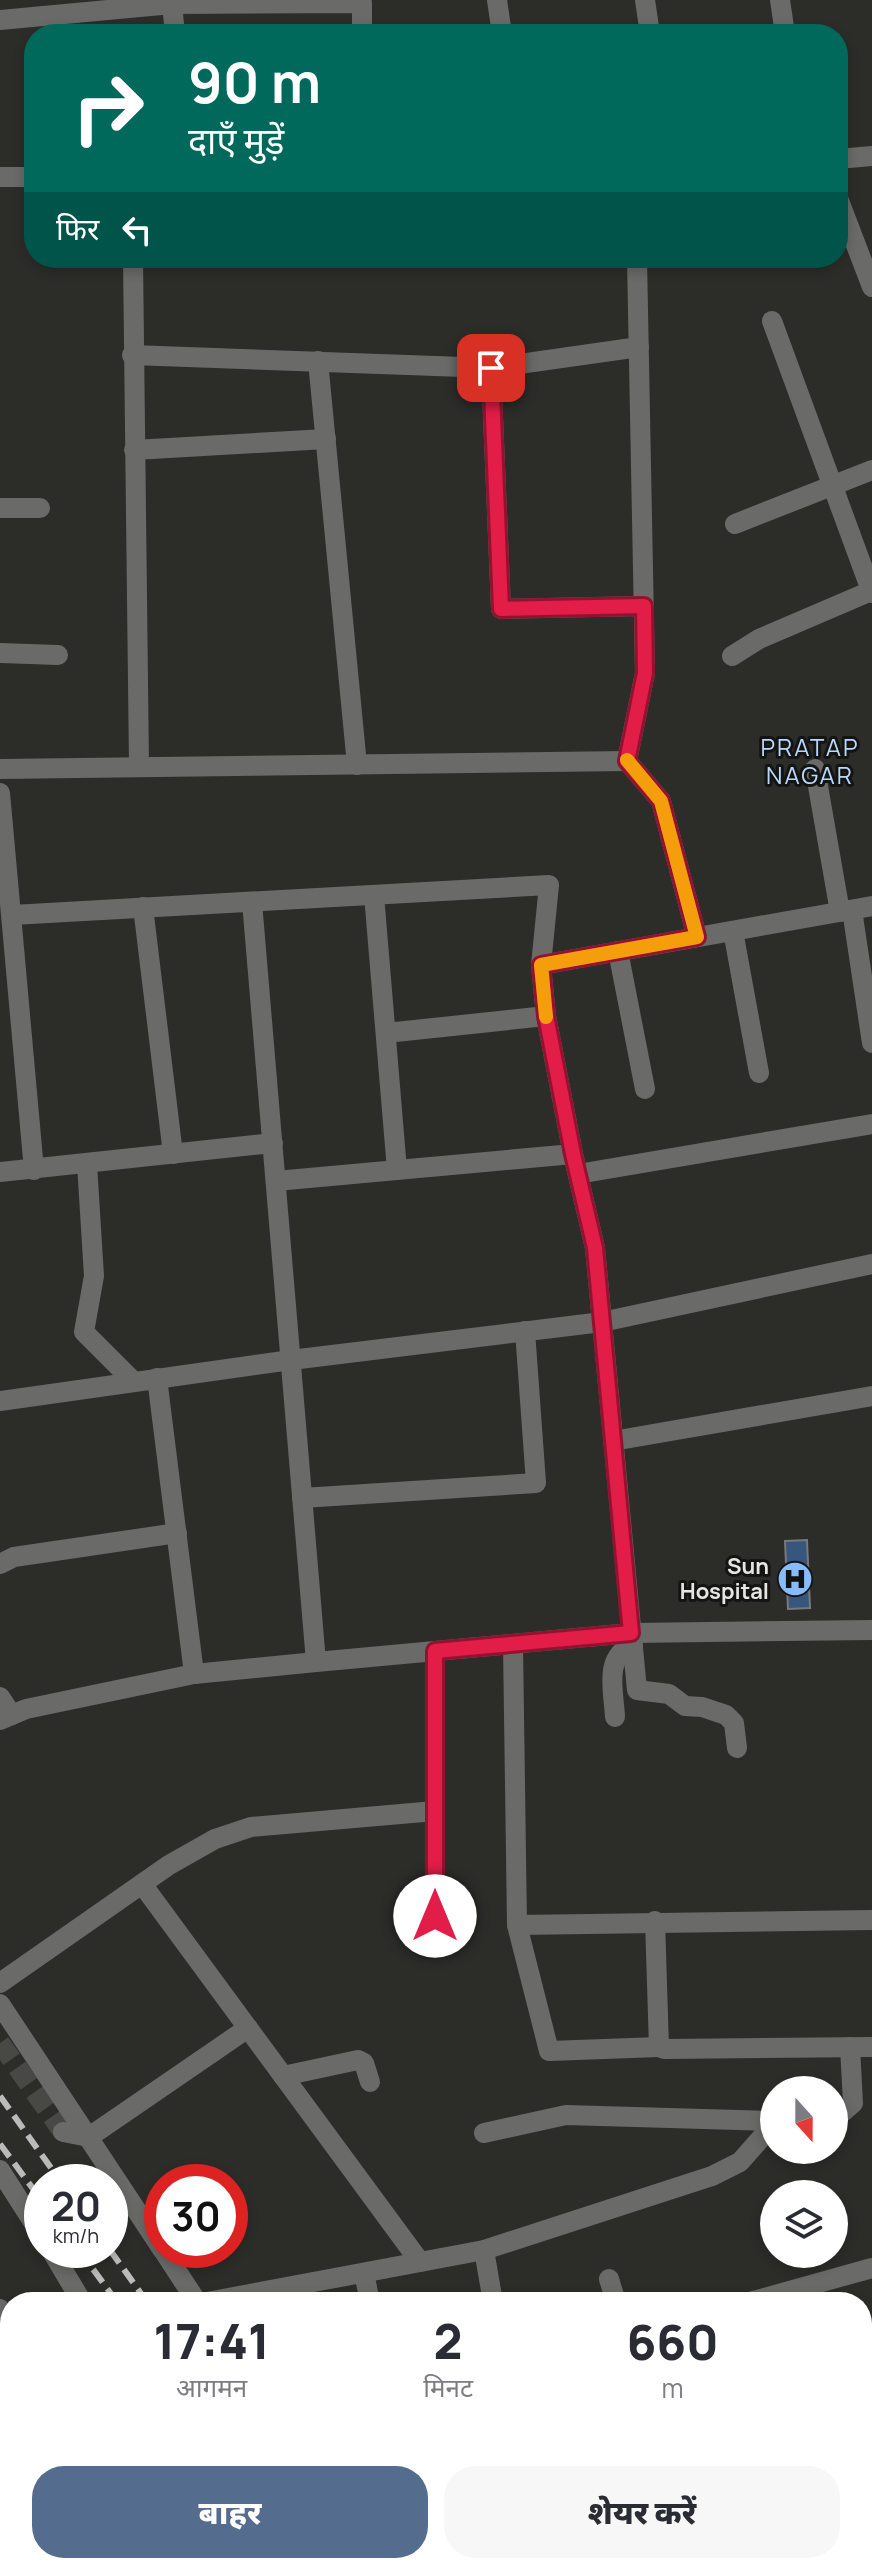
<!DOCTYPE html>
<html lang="hi">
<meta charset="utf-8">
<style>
:root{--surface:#fff;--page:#f7f7f7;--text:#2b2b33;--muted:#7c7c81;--accent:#546c8d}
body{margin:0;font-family:Manrope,"Noto Sans Devanagari",sans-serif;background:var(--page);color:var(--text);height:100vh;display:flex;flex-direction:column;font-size:30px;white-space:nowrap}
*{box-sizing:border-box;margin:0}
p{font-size:26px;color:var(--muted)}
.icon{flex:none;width:44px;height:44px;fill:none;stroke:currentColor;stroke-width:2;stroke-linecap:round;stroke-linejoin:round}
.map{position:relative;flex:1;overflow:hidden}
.drawer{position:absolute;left:0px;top:2292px;width:872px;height:282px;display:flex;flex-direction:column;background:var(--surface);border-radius:32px 32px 0 0;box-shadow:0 4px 12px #0003}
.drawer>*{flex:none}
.top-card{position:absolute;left:24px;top:24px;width:824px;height:244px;border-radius:32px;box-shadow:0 4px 12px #0003;background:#00695c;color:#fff;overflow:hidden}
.needle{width:52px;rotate:159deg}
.buttons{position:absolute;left:760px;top:2076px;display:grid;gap:16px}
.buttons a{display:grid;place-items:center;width:88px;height:88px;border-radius:50%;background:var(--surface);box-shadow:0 4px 12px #0003;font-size:40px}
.speed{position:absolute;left:24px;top:2164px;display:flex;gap:16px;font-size:40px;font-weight:700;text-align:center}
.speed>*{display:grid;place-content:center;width:104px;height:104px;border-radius:50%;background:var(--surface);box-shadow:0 4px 12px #0003;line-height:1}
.speed small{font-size:20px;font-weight:400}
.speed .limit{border:12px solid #d22;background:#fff;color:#111}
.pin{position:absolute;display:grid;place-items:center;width:68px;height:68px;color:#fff;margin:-34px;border-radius:16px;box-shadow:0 4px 12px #0006}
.me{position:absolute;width:88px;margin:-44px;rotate:0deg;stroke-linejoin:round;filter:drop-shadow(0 0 6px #0008)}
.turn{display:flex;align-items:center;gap:28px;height:168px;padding:0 32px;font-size:36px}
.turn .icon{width:104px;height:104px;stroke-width:2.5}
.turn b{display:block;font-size:56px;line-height:68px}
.then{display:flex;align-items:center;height:76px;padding:0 32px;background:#0003;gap:16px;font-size:30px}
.eta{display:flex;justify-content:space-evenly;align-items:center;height:136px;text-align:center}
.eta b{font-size:48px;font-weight:800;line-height:56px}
.action{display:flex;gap:16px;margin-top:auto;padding:16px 32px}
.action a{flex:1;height:92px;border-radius:32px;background:var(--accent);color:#fff;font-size:32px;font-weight:800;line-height:92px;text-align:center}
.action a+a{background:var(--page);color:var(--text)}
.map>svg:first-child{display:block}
</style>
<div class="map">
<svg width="872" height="2573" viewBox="0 0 872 2573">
<rect width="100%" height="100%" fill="#2c2c29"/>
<polygon fill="#36567e" stroke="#77797c" stroke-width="2" points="807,1540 810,1608 788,1609 785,1541"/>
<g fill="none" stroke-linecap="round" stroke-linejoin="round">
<polyline stroke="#484845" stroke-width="20" stroke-dasharray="20 10" stroke-linecap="butt" points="0,2043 63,2132"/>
<g stroke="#6a6a69" stroke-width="20">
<polyline points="497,0 502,34"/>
<polyline points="645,0 650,34"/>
<polyline points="780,0 785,34"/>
<polyline points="172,4 175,34"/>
<polyline points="0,20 172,4 362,3 362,34"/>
<polyline points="838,159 872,156"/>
<polyline points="0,177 34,177"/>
<polyline points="838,198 872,287"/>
<polyline points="133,258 139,767"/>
<polyline points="772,321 872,593"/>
<polyline points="132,355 491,368 639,347"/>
<polyline points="318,361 357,765"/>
<polyline points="491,368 501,609 644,606"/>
<polyline points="134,450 326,439"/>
<polyline points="0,508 40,508"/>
<polyline points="735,524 872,470"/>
<polyline points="0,653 58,655"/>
<polyline points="732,656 759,639 871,591"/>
<polyline points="627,761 645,673 637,258"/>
<polyline points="627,761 661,801 697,937"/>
<polyline points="0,769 627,761"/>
<polyline points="815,769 840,912"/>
<polyline points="0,793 34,1170"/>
<polyline points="374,895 397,1170"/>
<polyline points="252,902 316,1662"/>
<polyline points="143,907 173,1154"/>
<polyline points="852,910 872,1043"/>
<polyline points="12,915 549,885 541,965 546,1016 573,1154 595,1248 637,1690 669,1694 685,1706 702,1707 726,1715 734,1723 737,1748"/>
<polyline points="733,931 759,1073"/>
<polyline points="618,951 645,1089"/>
<polyline points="541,965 872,906"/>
<polyline points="386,1033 546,1016"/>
<polyline points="87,1164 94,1276 84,1332 133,1381"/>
<polyline points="0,1172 273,1143"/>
<polyline points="578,1174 872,1124"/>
<polyline points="276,1181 573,1154"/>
<polyline points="157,1378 194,1674"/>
<polyline points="0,1401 291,1360 602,1322 872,1264"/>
<polyline points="613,1441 872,1396"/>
<polyline points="302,1498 536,1483 525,1331"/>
<polyline points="0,1564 14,1557 177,1533"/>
<polyline points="513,1644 517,1925 872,1920"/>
<polyline points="0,1697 12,1715"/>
<path d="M615,1717c-1,-24 -12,-62 18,-71"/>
<polyline points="0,1720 26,1709 194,1674 316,1662 631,1633 872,1630"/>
<polyline points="142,1884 420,2262"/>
<polyline points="435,1916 435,1651"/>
<polyline points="655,1921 659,2047 664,2049 872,2047"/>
<polyline points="517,1925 549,2051 659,2047"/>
<polyline points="0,1983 169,1865 215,1839 251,1827 435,1811"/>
<polyline points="0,2004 162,2249"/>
<polyline points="283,2076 358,2060 364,2063 370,2082"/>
<polyline points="834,2113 844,2111 853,2103 850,2047"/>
<polyline points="63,2132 89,2137 248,2028"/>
<polyline points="484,2133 566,2115 774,2121"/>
<polyline points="0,2170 42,2236"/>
<polyline points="51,2250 82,2302"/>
<polyline points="163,2250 197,2302"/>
<polyline points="484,2250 493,2302"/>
<polyline points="364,2273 370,2302"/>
<polyline points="609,2279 616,2302"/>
<polyline points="207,2302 484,2250 712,2176 740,2162 762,2137 774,2131"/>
<polyline points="750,2302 872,2268"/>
<polyline points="0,2309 10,2324"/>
<polyline points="0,2358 10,2372"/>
<polyline points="862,2392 872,2390"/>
<polyline points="862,2529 872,2528"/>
<polyline points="149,2564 155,2573"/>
<polyline points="193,2564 200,2573"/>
<polyline points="262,2564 268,2573"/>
<polyline points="387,2564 394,2573"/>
<polyline points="534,2564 535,2573"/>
<polyline points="769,2564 770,2573"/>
<polyline points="612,2573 660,2564"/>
</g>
<g stroke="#bbbbb9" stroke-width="6" stroke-dasharray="16 8" stroke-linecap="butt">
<polyline points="0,2096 61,2182"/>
<polyline points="0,2144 42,2201"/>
<polyline points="79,2250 117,2302"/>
<polyline points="110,2250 147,2302"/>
<polyline points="311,2564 317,2573"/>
<polyline points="342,2564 349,2573"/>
</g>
</g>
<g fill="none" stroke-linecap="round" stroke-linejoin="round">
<defs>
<polyline id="route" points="435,1916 435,1651 631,1633 595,1248 573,1154 546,1016 541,965 697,937 661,801 627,761 645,673 644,606 501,609 491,368"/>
</defs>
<use href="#route" stroke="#92132f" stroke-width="20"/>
<use href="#route" stroke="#e11d48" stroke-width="14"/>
<polyline stroke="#f59e0b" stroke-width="14" points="546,1017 541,965 697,937 661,801 627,760"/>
</g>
<defs>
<symbol id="hospital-disc" viewBox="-11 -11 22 22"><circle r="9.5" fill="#87bbfb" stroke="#141413"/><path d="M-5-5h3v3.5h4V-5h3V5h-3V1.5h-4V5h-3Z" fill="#111"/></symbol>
</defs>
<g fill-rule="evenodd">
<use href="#hospital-disc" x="775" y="1559" width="40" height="40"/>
</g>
<g text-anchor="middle" stroke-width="6" stroke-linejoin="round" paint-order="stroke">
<g font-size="22" font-weight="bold" fill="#e6e6e4" stroke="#141413" text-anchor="end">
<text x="769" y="1574">Sun<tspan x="769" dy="25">Hospital</tspan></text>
</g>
<g font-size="24" letter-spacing="2" fill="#bad7fc" stroke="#141413">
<text x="810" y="756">PRATAP<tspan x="810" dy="28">NAGAR</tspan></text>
</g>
</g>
</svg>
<div class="buttons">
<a><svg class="needle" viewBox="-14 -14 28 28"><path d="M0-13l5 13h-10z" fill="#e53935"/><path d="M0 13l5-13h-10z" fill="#7c7c81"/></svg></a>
<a><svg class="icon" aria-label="layers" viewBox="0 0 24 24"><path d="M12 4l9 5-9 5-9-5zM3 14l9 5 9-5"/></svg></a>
</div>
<div class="speed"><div>20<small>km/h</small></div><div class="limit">30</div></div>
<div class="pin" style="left:491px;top:368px;background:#d93025"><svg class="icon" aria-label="arrive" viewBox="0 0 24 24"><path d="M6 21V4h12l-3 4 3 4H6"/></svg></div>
<svg class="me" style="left:435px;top:1916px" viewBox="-20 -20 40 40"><circle r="19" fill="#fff"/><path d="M0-13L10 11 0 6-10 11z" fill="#e11d48"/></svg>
<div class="top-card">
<div class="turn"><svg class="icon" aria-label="right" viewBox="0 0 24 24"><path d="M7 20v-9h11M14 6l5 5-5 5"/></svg><div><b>90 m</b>दाएँ मुड़ें</div></div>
<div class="then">फिर<svg class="icon" aria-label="left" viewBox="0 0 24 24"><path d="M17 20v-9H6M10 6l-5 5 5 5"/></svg></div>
</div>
<section class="drawer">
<div class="eta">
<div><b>17:41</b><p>आगमन</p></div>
<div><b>2</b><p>मिनट</p></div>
<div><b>660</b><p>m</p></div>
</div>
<div class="action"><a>बाहर</a><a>शेयर करें</a></div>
</section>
</div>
